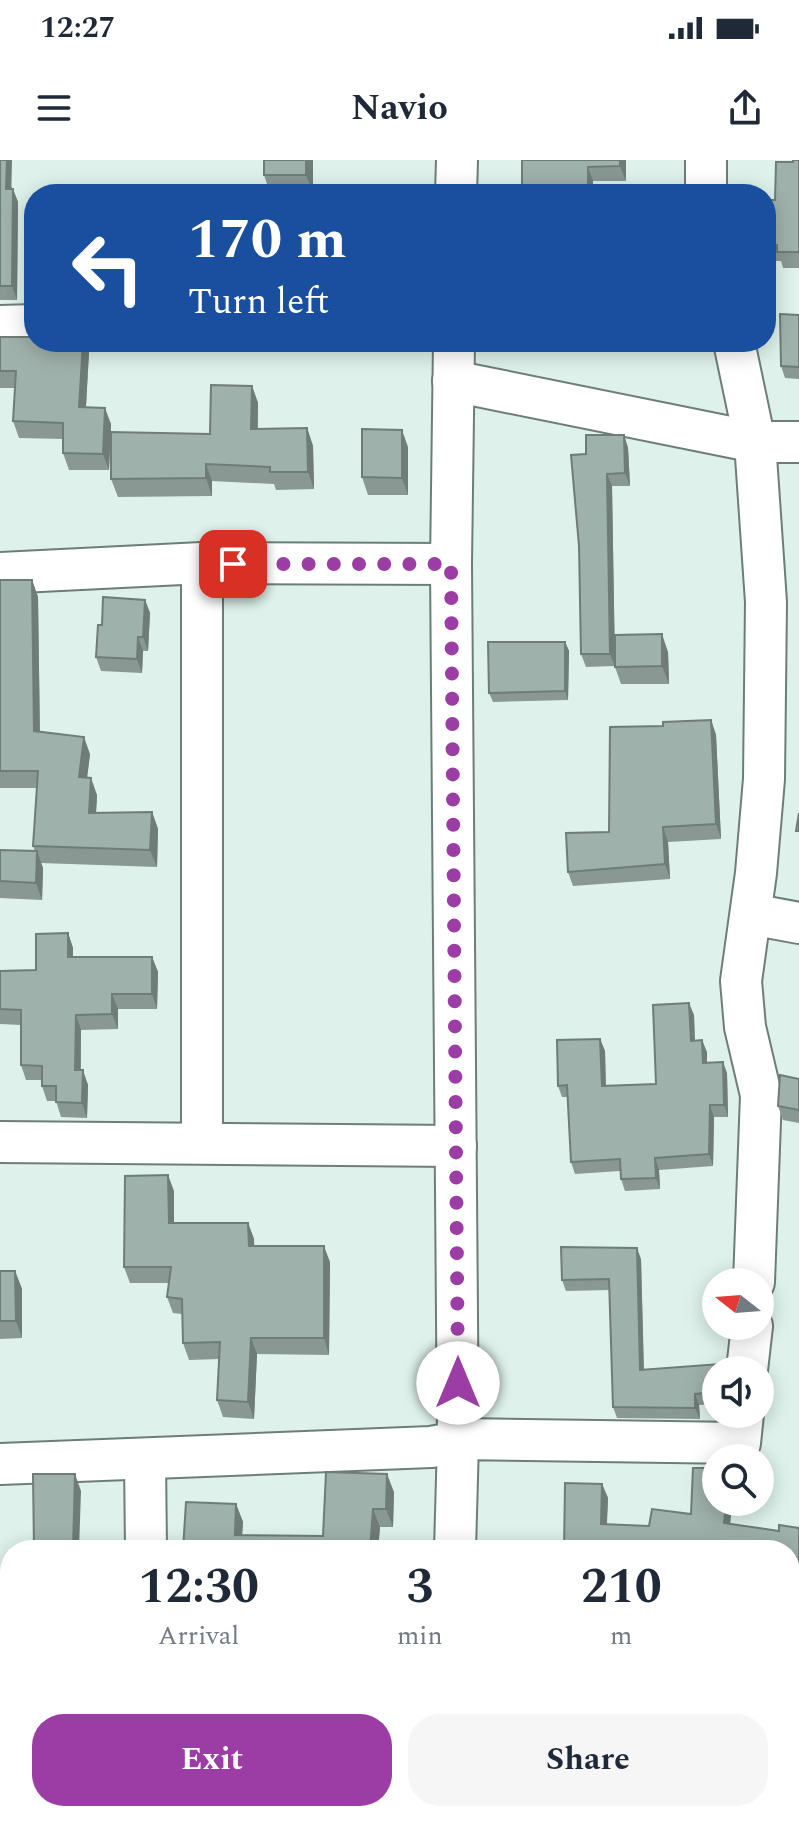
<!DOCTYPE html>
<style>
:root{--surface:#fff;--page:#f6f6f7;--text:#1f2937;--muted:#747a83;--accent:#9b3da5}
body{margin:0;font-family:Spectral,serif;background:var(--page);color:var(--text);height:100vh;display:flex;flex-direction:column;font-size:30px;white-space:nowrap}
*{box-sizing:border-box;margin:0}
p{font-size:26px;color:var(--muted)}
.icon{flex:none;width:44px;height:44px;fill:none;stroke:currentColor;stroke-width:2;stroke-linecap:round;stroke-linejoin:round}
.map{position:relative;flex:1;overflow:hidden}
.side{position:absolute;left:0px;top:1380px;width:800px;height:282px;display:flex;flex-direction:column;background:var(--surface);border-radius:32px 32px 0 0;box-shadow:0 4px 20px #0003}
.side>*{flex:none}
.hud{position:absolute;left:24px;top:24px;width:752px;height:168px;border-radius:32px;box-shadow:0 4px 20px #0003;background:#1a4fa0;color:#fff;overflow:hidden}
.needle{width:52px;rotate:287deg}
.tools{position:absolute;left:702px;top:1108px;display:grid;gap:16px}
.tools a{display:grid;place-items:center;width:72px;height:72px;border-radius:50%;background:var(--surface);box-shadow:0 4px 20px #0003;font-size:40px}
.pin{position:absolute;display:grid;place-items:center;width:68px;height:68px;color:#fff;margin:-34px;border-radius:16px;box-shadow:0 4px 12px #0006}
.me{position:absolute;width:88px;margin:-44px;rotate:0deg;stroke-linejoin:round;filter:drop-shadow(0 0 6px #0008)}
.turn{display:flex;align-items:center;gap:28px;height:168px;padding:0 32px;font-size:36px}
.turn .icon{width:104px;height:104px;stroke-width:2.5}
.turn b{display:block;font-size:56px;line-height:68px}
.eta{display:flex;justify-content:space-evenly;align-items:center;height:136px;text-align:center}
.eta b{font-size:48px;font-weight:700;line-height:56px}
.primary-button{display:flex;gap:16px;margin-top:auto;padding:16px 32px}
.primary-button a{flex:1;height:92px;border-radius:32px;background:var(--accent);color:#fff;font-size:32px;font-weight:700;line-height:92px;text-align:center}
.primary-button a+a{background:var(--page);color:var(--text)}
.status{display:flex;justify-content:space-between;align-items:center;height:56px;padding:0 40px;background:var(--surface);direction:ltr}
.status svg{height:22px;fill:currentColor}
header{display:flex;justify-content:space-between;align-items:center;height:104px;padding:0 32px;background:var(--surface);font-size:36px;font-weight:700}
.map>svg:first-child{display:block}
</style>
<div class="status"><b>12:27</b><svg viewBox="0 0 49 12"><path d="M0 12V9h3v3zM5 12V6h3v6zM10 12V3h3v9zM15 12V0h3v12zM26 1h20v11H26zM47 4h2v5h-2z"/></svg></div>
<header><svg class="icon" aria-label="menu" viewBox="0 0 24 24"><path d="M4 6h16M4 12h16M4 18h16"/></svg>Navio<svg class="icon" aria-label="share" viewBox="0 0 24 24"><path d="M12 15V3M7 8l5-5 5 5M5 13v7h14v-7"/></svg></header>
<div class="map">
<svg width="799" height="1661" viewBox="0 0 799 1661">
<rect width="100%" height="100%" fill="#def1eb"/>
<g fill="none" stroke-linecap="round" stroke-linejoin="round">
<defs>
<g id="minor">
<polyline points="706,0 706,34"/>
<polyline points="456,34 457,0"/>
<polyline points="0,166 34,165"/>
<polyline points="734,182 755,282 766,442 764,619 756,713 741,821 745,867 761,935 754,1122"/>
<polyline points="453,221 755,282 799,282"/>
<polyline points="202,403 202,983"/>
<polyline points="0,413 202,403 451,404"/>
<polyline points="751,754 799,763"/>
<polyline points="0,982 456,986"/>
<polyline points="747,1210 752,1166"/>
<polyline points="145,1299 146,1390"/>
<polyline points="0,1304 431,1287 458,1282 451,404 454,182"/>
<polyline points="455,1390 458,1282 462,1279 740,1283 743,1254"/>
<polyline points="790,1479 799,1480"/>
<polyline points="790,1606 799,1607"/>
<polyline points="143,1661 143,1652"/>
<polyline points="440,1661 440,1652"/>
</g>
</defs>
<use href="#minor" stroke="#6d7e79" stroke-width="44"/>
<use href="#minor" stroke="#fff" stroke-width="40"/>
</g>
<g fill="#899893">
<polygon points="0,0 18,42 17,140 0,140"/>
<polygon points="264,0 313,0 313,32 270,33 264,15"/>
<polygon points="522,0 626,0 626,21 593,21 593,34"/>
<polygon points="799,0 799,108 783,108 781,101 766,101 766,40 775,40 793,2"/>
<polygon points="799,155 799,219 785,218 781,206"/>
<polygon points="0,177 34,182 85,182 89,192 86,247 111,264 109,310 69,310 63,293 63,279 19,278 13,261 15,228 0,228"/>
<polygon points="252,226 258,243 258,269 307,268 313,286 314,329 276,330 274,324 212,321 212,336 118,337 111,319 210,274"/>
<polygon points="624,275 628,288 630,326 612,326 615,506 586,507 581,494 586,294"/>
<polygon points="408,287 408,335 368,335 362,317"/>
<polygon points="0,420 32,420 38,437 40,572 90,594 87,618 97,635 96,653 152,652 158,669 157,707 41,703 43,708 42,740 0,738 0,690 35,691 33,686 37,628 0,628"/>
<polygon points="145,440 150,453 148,491 143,491 142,513 101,511 96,497 102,465"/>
<polygon points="565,482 569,491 568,540 493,542 489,533"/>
<polygon points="668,492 669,524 621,524 615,507"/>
<polygon points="711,560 716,575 721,679 668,682 670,719 573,726 568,712 609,672 663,566"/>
<polygon points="68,773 73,788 73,797 152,797 158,812 157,849 118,849 118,869 81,870 81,910 88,925 87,958 61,957 56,941 47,941 42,926 42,920 26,920 21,905 21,865 0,864 0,811 36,810"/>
<polygon points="694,855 695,881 707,892 707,903 727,913 728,957 714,957 713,1006 659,1010 660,1029 625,1031 621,1019 620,1011 575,1014 571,1002 568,937 562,937 558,926 600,879 605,891 606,926 656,924"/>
<polygon points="799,919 799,963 783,960 778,946"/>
<polygon points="174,1031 174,1063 248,1063 254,1079 254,1086 330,1102 329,1195 257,1194 254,1259 223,1257 217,1240 219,1199 189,1200 183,1183 182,1154 173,1153 167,1137 169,1123 130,1123 124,1107"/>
<polygon points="641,1099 644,1210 716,1210 716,1244 699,1245 700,1259 617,1258 613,1247 609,1130 566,1131 562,1120"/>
<polygon points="0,1111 15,1111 22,1129 22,1178 0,1179"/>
<polygon points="602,1324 608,1338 607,1364 649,1366 691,1354 716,1342 732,1342 730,1364 779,1371 799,1368 799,1457 797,1457 792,1443 795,1422 790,1421 790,1390 564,1390"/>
<polygon points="394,1332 393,1367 380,1367 378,1390 183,1390 236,1344 243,1362 242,1375 323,1376"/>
<rect x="0" y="1420" width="10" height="134"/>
</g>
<g fill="#6f7c78">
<polygon points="7,0 12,0 11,42 6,29"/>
<polygon points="306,0 313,0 313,32 306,15"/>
<polygon points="620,0 626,0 626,21 620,6"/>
<polygon points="588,7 593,21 593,34 588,34"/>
<polygon points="13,29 18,42 17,140 12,126"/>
<polygon points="83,182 85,182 89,192 85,263 79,247"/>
<polygon points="252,226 258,243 257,287 251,269"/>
<polygon points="105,248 111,264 109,310 103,294"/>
<polygon points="307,268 313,286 314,329 308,312"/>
<polygon points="402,270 408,287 408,335 402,318"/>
<polygon points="624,275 628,288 630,326 625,313"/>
<polygon points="206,304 212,321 212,336 206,318"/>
<polygon points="607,314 612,326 615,506 610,494"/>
<polygon points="32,420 38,437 40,588 34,571"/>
<polygon points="145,440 150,453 148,491 143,477"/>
<polygon points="662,474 668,492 669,524 662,506"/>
<polygon points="138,477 143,491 142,513 137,499"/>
<polygon points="565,482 569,491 568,540 565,531"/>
<polygon points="711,560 716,575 721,679 716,664"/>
<polygon points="84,577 90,594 85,634 79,617"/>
<polygon points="91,618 97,635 95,670 89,653"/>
<polygon points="152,652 158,669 157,707 150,690"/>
<polygon points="663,667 668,682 670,719 665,704"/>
<polygon points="37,691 43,708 42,740 36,723"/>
<polygon points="68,773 73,788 73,812 68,797"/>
<polygon points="152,797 158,812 157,849 152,834"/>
<polygon points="112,834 118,849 118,869 112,854"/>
<polygon points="689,843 694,855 695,893 691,881"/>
<polygon points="76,855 81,870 80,924 75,910"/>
<polygon points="600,879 605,891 606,938 602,926"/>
<polygon points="702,880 707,892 707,915 703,903"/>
<polygon points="723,902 727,913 728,957 724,945"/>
<polygon points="83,910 88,925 87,958 82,943"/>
<polygon points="710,945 714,957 713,1006 709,994"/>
<polygon points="655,998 659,1010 660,1029 656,1018"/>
<polygon points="168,1015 174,1031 174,1079 169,1063"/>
<polygon points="248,1063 254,1079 255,1102 249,1086"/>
<polygon points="324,1086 330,1102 329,1195 324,1178"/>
<polygon points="637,1088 641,1099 644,1221 640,1210"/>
<polygon points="15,1111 22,1129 22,1178 16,1161"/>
<polygon points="251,1178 257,1194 254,1259 248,1242"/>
<polygon points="695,1234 699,1245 700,1259 695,1248"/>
<polygon points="75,1314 81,1331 79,1390 73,1390"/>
<polygon points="387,1314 394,1332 393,1367 386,1349"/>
<polygon points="602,1324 608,1338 606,1378 601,1364"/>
<polygon points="726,1342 732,1342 729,1377 724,1363"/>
<polygon points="236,1344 243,1362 241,1390 235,1375"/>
<polygon points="373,1349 380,1367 378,1390 370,1390"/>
<polygon points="790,1624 792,1629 790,1661 783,1661 784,1652 790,1652"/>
<rect x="328" y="1652" width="6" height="9"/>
</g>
<g fill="#9fb1ab" stroke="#6f7c78" stroke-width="2">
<polygon points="0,0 7,0 6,29 13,29 12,126 0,126"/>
<rect x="264" y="0" width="42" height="15"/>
<polygon points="522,0 620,0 620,6 588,7 588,34 522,34"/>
<polygon points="793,0 799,0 799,92 777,92 777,85 766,85 766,40 775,40 776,2 793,2"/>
<polygon points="780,154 799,155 799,207 781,206"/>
<polygon points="0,177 34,177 34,182 83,182 79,247 105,248 103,294 63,293 63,263 13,261 16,211 0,211"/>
<polygon points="211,225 252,226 251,269 307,268 308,312 270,312 270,307 206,304 206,318 111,319 111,272 210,274"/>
<polygon points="362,269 402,270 402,318 362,317"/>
<polygon points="586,275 624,275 625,313 607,314 610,494 581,494 579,386 571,295 586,294"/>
<polygon points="0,420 32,420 34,571 84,577 79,617 91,618 89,653 152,652 150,690 33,686 38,611 0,611"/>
<polygon points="103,437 145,440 143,477 138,477 137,499 96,497 98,465 102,465"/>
<polygon points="662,474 662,506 615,507 615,475"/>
<polygon points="488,482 565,482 565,531 489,533"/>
<polygon points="711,560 716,664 663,667 665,704 568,712 566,673 609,672 610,567 663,566 663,562"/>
<polygon points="799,653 799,671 796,671"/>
<polygon points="0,690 37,691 36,723 0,721"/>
<polygon points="68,773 68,797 152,797 152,834 112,834 112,854 76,855 75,910 83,910 82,943 56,942 56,926 42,926 42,906 21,905 21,850 0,849 0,811 36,810 36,774"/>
<polygon points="689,843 691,881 702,880 703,903 723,902 724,945 710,945 709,994 655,998 656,1018 621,1019 620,999 571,1002 567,925 558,926 557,880 600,879 602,926 656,924 653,845"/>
<polygon points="780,915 799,919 799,950 778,946"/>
<polygon points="168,1015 169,1063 248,1063 249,1086 324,1086 324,1178 251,1178 248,1242 217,1240 220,1182 183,1183 182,1139 167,1137 171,1107 124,1107 125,1016"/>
<polygon points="561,1087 637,1088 640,1210 720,1204 721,1210 716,1210 716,1232 695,1234 695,1248 613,1247 609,1119 562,1120"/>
<polygon points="0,1111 15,1111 16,1161 0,1161"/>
<polygon points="693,1308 716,1308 716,1342 726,1342 724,1363 779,1371 779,1365 799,1368 799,1445 792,1443 796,1409 790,1408 790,1390 564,1390 565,1323 602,1324 601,1364 649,1366 652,1349 691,1354"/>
<polygon points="326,1312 387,1314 386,1349 373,1349 370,1390 183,1390 186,1342 236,1344 235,1375 323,1376"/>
<polygon points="33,1314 75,1314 73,1390 34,1390"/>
<polygon points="0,1420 10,1420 10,1538 0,1537"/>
<polygon points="288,1652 328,1652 328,1661 270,1661 288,1660"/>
<polygon points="552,1652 784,1652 783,1661 550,1661"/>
</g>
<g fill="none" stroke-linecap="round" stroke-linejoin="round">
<polyline stroke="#9b3da5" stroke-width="14" stroke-dasharray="0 25.2" points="233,404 451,404 458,1223"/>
</g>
</svg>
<div class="tools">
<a><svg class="needle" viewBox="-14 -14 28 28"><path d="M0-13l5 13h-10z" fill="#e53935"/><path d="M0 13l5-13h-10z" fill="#747a83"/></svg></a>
<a><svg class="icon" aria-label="sound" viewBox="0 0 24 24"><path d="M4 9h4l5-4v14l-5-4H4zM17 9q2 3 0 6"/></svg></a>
<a><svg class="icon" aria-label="search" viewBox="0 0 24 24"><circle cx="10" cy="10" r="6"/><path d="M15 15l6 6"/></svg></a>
</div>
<div class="pin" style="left:233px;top:404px;background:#d93025"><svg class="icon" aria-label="arrive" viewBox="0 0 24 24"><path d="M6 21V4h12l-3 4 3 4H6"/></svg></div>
<svg class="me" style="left:458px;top:1223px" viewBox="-20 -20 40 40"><circle r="19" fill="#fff"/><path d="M0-13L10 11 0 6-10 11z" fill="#9b3da5"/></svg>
<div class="hud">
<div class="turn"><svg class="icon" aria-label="left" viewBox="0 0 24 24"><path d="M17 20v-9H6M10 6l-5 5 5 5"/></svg><div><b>170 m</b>Turn left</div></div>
</div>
<section class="side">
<div class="eta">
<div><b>12:30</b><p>Arrival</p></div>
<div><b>3</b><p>min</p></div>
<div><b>210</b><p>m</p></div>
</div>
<div class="primary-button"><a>Exit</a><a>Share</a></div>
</section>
</div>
